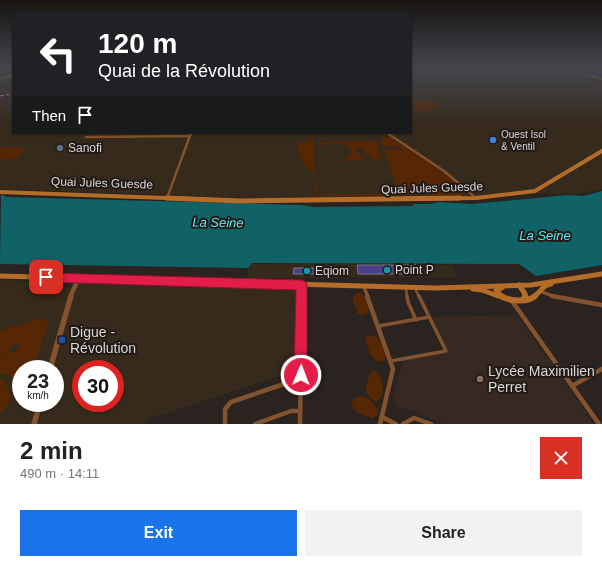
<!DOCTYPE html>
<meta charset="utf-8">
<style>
:root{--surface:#fff;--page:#f2f2f2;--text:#222;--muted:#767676;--accent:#1a73e8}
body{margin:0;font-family:Arial,sans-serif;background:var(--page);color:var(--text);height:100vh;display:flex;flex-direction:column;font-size:15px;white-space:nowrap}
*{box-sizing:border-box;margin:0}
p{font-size:13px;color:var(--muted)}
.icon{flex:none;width:22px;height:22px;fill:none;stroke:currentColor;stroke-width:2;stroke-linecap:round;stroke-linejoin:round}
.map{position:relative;height:424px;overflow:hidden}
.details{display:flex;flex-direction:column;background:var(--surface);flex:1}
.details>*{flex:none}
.hud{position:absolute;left:12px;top:12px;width:400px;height:122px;border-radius:0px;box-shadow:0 1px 3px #0004;background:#202124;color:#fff;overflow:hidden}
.speed{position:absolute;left:12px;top:360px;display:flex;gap:8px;font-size:20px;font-weight:700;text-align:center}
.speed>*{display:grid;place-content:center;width:52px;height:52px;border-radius:50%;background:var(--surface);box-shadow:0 1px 3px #0004;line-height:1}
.speed small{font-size:10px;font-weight:400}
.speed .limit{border:6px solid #d22;background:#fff;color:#111}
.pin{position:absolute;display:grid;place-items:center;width:34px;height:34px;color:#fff;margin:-17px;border-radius:8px;box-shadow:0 2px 6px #0006}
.me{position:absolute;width:44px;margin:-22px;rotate:1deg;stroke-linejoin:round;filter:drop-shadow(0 0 3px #0008)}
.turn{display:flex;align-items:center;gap:14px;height:84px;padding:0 20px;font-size:18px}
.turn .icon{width:52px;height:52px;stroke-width:2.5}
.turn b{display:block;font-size:28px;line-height:34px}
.then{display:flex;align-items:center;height:38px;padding:0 20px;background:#0003;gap:8px;font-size:15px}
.round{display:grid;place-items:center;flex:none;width:42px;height:42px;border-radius:0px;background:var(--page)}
.headline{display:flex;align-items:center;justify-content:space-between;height:68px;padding:0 20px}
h1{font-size:24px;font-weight:700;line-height:30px}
.button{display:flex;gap:8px;margin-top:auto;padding:8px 20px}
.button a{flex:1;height:46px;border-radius:0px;background:var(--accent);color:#fff;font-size:16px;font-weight:700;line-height:46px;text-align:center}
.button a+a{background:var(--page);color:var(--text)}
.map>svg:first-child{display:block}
</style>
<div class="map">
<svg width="602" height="424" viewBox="0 0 602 424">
<rect width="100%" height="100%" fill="#2a231f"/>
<g fill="#362922">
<polygon points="538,67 602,67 602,92 532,69"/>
<polygon points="13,89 13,102 0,103 0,91"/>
<polygon points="517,315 594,424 443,424 417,412 397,407 392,397 404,360 448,352 431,317"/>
</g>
<g fill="#352a1b" fill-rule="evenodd">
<polygon points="0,67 13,67 13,90 0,92"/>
<polygon points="411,67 538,67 533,69 602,92 602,189 574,194 533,194 467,199 307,200 0,189 0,103 13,102 13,133 411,133"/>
<polygon points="252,264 452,265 457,277 254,278 252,279 247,277 248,268"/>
<path d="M0,280l56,2 3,8 29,-8 208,7 3,3 -4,79 -150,49v4h-145zM21,369h34v34h-34zM81,369h34v34h-34z"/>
</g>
<g fill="#572705">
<polygon points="415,99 432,102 436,104 437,106 426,111 416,110"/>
<polygon points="313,135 314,155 312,156 314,158 315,177 313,177 313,172 304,165 296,145 302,142 311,142"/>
<polygon points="388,136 443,172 463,190 461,195 399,195 398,192 401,192 399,188 397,188 384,150 393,149 396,150 396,148 402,151 405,150 397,146 383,146 381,139"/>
<path d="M376,141l5,18 -7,1 -13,-12 -6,2 10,10h5l-28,1 10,-7 -1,-6c-10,-6 -21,-6 -31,-2l-1,-4z"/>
<polygon points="0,147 22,148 25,149 15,159 0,159"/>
<polygon points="314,180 316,180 317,196 322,196 322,194 394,194 395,196 315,196"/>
<path d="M358,292c8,3 12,14 10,21l-6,2 -4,-1 -6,-16 4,-5z"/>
<path d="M41,319h5l2,4 -14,46h-13v18h-5l-7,-13h-9v-16l9,-6h6l5,-7 -2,-2c-5,1 -9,4 -9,8l-9,6v-27z"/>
<path d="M367,335l8,1c7,5 12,16 10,24l-8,2 -7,-8 -5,-16z"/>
<path d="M372,370c13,3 14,24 5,32 -16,-8 -11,-18 -5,-32z"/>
<polygon points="0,379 4,380 11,396 8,404 0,414"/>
<path d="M362,396c8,2 13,8 16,15l-1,4 -4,3c-9,-3 -23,-6 -21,-16l5,-5z"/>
</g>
<polygon fill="#106267" points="602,191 602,265 536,276 519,264 252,263 248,268 0,264 1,194 7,197 300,205 314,207 413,206 413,204 430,204 439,202 472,204 568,195 584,196"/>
<g fill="#49418c" stroke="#76767f">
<polygon points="357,265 416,265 418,274 358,274"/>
<polygon points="294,268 320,268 320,274 293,274"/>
</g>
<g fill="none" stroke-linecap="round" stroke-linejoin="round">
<polyline stroke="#82532e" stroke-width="1.5" points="9,67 9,75"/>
<g stroke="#82532e" stroke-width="2.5">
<polyline points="406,288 407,297"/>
<polyline points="415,288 419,297"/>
</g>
<g stroke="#82532e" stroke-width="3.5">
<polyline points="407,296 408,302 416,320"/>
<polyline points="378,326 429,317"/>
<polyline points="391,361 446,351 419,296"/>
</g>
<polyline stroke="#82532e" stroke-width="2" points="562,67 602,79"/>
<g stroke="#82532e" stroke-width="2.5">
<polyline points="387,133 444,171 476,198"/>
<polyline points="86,137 190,136"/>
<polyline points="167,198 191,133"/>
</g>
<g stroke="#82532e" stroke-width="3.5">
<polyline points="364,287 368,297"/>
<polyline points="540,291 555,297"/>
<polyline points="302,297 302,285"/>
</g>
<g stroke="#82532e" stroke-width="4.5">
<polyline points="367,296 393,369 380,424"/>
<polyline points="552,296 602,305"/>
<polyline points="512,301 599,424"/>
<polyline points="572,386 602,369"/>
<polyline points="382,417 396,424"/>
<polyline points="225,424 225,409 231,402 287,383 300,383"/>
<polyline points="255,424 291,411 300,411"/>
<polyline points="300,424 302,296"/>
<polyline points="403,424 414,418 431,424"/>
</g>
<polyline stroke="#82532e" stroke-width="2.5" points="0,79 13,76"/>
<polyline stroke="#82532e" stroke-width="4.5" points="70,297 79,278"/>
<g stroke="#82532e" stroke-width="5.5">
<polyline points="50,369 71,296"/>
<polyline points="34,424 40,403"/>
</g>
<g stroke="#b66c29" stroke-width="4">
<polyline points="0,192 193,199"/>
<polyline points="382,199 476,198 535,191 602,151"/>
</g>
<g stroke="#b66c29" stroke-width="5">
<polyline points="166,198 241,201 460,198"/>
<polyline points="0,276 435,288 531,285 602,274"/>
<polyline points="519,285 525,294 524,297"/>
<polyline points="473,289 482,290 498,296"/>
<polyline points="502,297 496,290 502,288"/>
<polyline points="534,297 545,286 551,284"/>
</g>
<g stroke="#b66c29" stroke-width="6">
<path d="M501,296c8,5 26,7 34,0"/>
<polyline points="524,299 525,296"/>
</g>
<polyline stroke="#9c9793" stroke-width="1" stroke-dasharray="4 2" stroke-linecap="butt" points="0,96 13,94"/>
</g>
<linearGradient id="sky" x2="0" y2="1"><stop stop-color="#171311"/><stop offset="0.53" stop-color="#44454d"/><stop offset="1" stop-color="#44454d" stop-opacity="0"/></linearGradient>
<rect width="602" height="126" fill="url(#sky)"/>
<polygon fill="#e11d48" stroke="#92132f" points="46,273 302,280 306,282 307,285 307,375 305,380 301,382 296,380 294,375 296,290 46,282 42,280 40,277 42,274"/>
<circle fill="#3f7fe0" stroke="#211a16" stroke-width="1.5" cx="493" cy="140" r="4"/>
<circle fill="#5c6f8a" stroke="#211a16" stroke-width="1.5" cx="60" cy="148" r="4"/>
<g fill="#0f9aa8" stroke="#211a16" stroke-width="1.5">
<circle cx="387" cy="270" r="4"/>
<circle cx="307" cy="271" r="4"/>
</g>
<rect fill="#1a4fb4" stroke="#211a16" stroke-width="1.5" x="58" y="336" width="8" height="8" rx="2"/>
<circle fill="#8d6e63" stroke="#211a16" stroke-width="1.5" cx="480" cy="379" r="4"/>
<g text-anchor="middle" stroke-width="4" stroke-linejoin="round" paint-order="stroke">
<g font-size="10" fill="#dcd7d4" stroke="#211a16" text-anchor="start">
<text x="501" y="138">Ouest Isol<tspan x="501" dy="12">&amp; Ventil</tspan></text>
</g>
<g font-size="12" fill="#dcd7d4" stroke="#211a16" text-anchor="start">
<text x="68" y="152">Sanofi</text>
<text x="395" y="274">Point P</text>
<text x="315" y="275">Eqiom</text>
</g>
<g font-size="12" fill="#dcd7d4" stroke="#211a16">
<text transform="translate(102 183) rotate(2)" y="4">Quai Jules Guesde</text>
<text transform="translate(432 188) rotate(-2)" y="4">Quai Jules Guesde</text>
</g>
<g font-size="13" font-style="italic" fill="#5ae8f2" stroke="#211a16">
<text transform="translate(218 222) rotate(1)" y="5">La Seine</text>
<text x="545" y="240">La Seine</text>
</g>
<g font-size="14" fill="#dcd7d4" stroke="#211a16" text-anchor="start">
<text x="70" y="337">Digue -<tspan x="70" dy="16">Révolution</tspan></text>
<text x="488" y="376">Lycée Maximilien<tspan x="488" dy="16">Perret</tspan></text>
</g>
</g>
</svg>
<div class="speed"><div>23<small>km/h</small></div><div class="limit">30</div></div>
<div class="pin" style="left:46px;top:277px;background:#d93025"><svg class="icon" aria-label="arrive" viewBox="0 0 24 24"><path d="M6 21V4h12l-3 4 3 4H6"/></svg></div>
<svg class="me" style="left:301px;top:375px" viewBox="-20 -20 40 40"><circle r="17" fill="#e11d48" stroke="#fff" stroke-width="3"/><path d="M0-11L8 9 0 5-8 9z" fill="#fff"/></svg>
<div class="hud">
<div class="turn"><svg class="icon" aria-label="left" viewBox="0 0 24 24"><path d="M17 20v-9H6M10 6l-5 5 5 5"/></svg><div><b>120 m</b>Quai de la Révolution</div></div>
<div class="then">Then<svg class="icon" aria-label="arrive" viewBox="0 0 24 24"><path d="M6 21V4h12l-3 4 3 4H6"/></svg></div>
</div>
</div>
<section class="details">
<div class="headline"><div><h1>2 min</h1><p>490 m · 14:11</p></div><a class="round" style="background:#d93025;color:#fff"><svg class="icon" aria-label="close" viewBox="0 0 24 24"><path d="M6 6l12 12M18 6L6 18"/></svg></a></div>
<div class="button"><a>Exit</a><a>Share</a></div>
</section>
